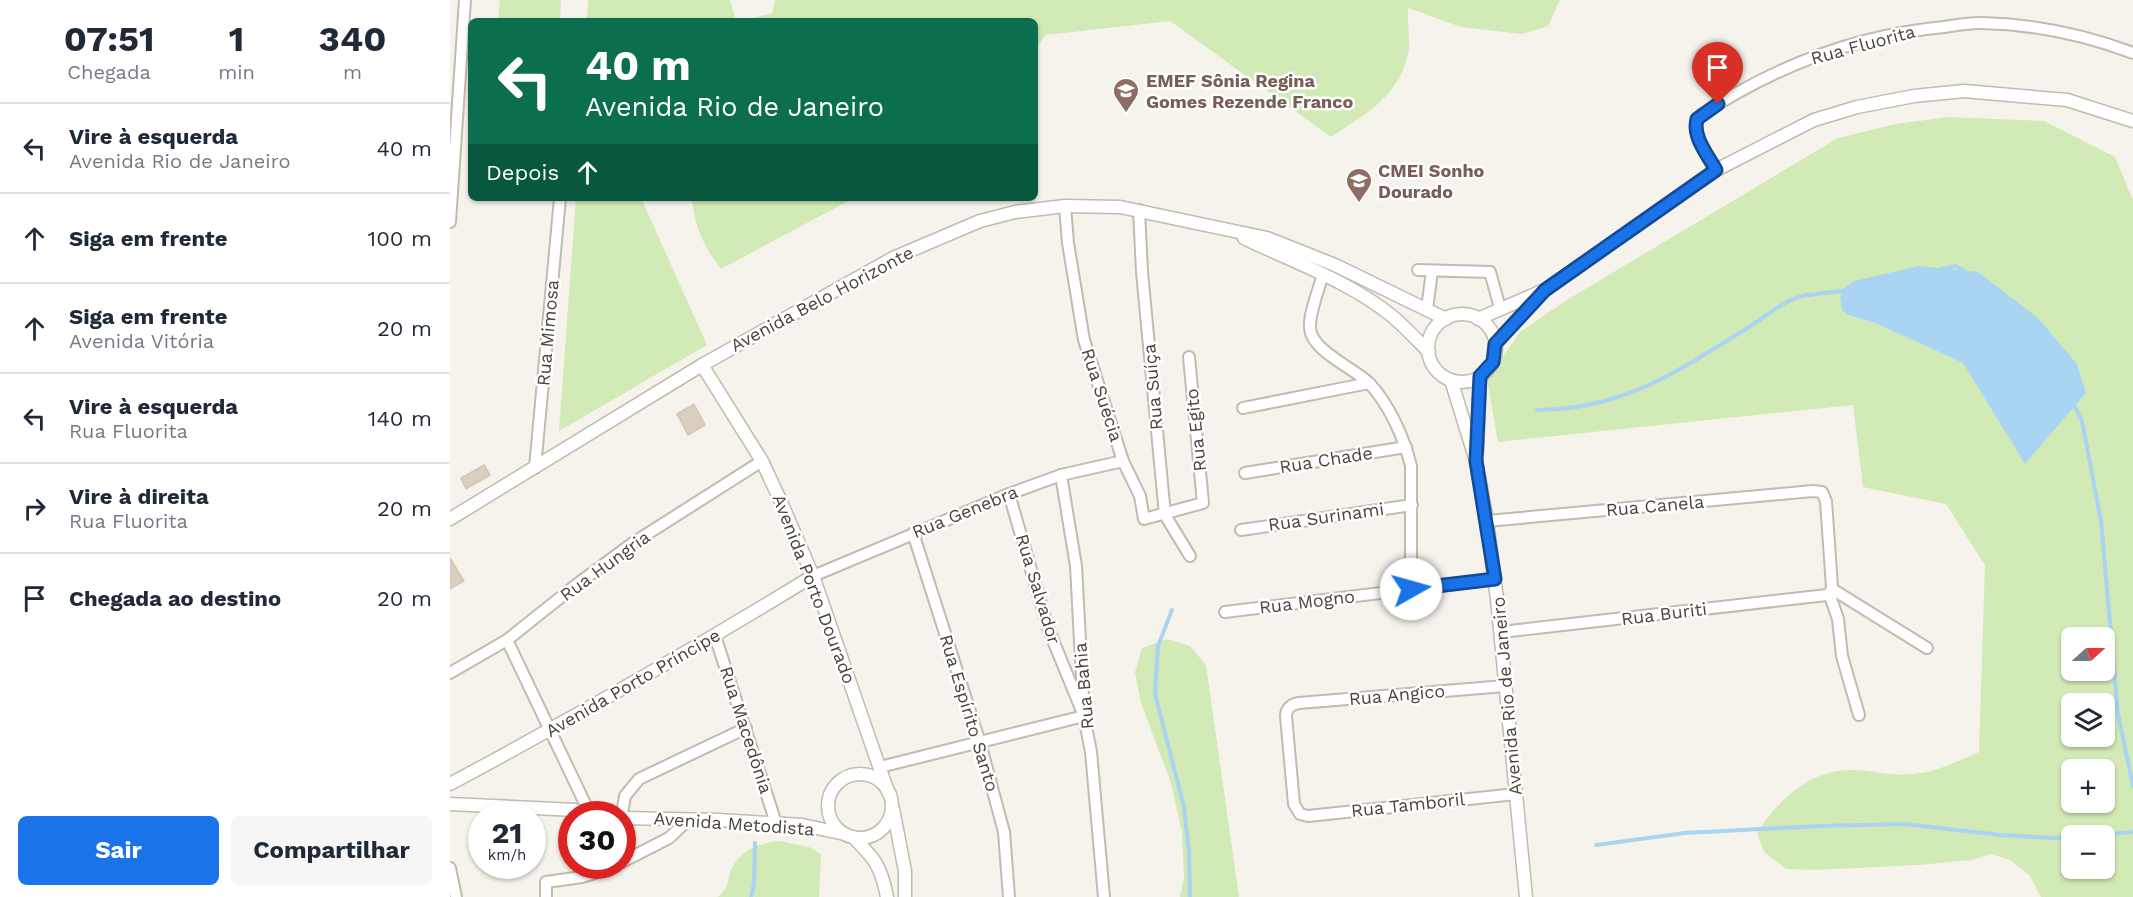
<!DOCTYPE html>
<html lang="pt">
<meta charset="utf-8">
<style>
:root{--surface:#fff;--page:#f6f6f7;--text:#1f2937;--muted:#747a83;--line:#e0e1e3;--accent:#1a73e8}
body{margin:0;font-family:"Work Sans",sans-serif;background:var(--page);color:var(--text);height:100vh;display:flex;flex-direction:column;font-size:22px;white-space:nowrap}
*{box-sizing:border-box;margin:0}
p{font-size:20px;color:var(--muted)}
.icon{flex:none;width:33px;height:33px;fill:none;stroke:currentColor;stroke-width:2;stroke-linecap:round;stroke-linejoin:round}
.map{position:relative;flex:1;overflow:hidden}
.side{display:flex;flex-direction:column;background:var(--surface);width:450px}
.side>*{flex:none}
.guide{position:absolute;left:18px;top:18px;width:570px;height:183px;border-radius:9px;box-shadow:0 2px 4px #0004;background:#0b6e4f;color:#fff;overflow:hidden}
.needle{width:39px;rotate:69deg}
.fabs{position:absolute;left:1611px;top:627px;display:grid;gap:12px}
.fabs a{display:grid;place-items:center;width:54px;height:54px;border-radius:9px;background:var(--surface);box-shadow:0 2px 4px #0004;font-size:30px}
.speed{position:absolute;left:18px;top:801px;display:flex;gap:12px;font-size:30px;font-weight:700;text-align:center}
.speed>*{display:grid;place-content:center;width:78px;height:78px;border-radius:50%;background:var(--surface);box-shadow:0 2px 4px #0004;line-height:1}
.speed small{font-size:15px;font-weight:400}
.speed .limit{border:9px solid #d22;background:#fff;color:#111}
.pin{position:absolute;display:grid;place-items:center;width:51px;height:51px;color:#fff;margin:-62px -26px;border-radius:50% 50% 50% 0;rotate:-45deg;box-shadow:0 0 6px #0007}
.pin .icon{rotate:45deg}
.me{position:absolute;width:66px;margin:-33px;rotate:83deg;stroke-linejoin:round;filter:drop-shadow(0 0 4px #0008)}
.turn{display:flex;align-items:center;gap:21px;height:126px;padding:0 18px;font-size:27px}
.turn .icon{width:78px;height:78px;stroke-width:2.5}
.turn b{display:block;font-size:42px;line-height:51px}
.then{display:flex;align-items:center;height:57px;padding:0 18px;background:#0003;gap:12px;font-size:22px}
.eta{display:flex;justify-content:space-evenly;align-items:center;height:102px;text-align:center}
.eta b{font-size:36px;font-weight:700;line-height:42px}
.primary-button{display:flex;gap:12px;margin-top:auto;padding:12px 18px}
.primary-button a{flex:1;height:69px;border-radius:9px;background:var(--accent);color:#fff;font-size:24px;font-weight:700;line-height:69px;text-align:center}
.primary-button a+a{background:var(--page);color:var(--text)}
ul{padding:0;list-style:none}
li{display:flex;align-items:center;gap:18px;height:90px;padding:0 18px;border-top:2px solid var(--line)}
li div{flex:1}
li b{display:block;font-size:22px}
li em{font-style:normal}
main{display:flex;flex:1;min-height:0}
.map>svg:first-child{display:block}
</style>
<main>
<section class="side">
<div class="eta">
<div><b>07:51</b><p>Chegada</p></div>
<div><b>1</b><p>min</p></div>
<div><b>340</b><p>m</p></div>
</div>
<ul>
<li><svg class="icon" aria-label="left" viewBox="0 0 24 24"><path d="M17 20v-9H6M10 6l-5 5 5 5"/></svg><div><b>Vire à esquerda</b><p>Avenida Rio de Janeiro</p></div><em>40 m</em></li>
<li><svg class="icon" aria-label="ahead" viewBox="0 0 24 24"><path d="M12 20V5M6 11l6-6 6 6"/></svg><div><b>Siga em frente</b></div><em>100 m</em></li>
<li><svg class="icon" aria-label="ahead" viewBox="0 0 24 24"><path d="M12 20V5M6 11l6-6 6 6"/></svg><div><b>Siga em frente</b><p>Avenida Vitória</p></div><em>20 m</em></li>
<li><svg class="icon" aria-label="left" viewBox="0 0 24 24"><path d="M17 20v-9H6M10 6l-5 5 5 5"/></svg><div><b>Vire à esquerda</b><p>Rua Fluorita</p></div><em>140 m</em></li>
<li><svg class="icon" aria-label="right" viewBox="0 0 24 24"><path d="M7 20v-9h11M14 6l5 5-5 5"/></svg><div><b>Vire à direita</b><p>Rua Fluorita</p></div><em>20 m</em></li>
<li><svg class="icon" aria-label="arrive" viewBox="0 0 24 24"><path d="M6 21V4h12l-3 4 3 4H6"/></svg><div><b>Chegada ao destino</b></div><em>20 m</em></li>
</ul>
<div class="primary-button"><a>Sair</a><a>Compartilhar</a></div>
</section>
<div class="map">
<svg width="1683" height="897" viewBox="0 0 1683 897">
<rect width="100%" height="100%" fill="#f6f3ec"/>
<g fill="#d2eab5" fill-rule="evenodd">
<polygon points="50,0 111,0 110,21 48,21"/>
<polygon points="138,0 280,0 286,21 137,21"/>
<path d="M325,0h785l-12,26 -26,8 -61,-7 -53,-19c-1,15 3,32 0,46 -9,43 -44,61 -77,83l-161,-116 -124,14 -11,14v-28h-291l28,-8z"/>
<path d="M1498,117l96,4 71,36 18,43v697h-92l-11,-21 -20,-16 -19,-6 -19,6 -54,5 -101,5 -31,-1 -22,-17 -7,-19c20,-32 52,-62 92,-63 21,-1 42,7 64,4 24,-2 45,-13 66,-22l6,-187 -39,-61 -83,-17 -10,-82 -355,37 -11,-63 33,-47 47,-32 271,-162 58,-14zM1390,296l246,97 -61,70 -62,-100 -88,-40 -27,-8zM1622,638h32v32h-32zM1622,704h32v32h-32zM1622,770h32v32h-32zM1622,836h32v32h-32z"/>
<polygon points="126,198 191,198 257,345 109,431"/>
<path d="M242,198h162l-133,71c-17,-21 -27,-44 -29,-71z"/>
<polygon points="717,639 740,646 756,665 789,897 730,897 734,878 732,832 721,783 691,703 685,672 692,648"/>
<path d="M330,841l29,6 12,7 -2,43h-101c13,-11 8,-16 14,-29 9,-19 28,-25 48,-27z"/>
</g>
<polygon fill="#a9d4f2" points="1469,266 1528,272 1588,318 1627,364 1636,393 1575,464 1513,363 1425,323 1398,315 1392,310 1390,296 1396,287 1404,281"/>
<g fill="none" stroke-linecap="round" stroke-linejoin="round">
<g stroke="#a9d4f2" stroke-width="4">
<polyline points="1491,269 1506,266 1517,273"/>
<polyline points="1622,402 1632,421 1651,521 1668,714 1683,786"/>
<path d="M1087,410c87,-1 137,-37 209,-81 17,-10 32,-25 50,-31 16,-6 34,-4 50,-8"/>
<polyline points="722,610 708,646 705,694 734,807 739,852 740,897"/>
<polyline points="1639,836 1683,832"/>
<polyline points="1146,845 1235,833 1371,826 1455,824 1550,835 1604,838 1622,837"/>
<polyline points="301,897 304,884 305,843"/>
</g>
</g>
<g fill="#d8cfc1" stroke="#d3c7b4" stroke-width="1.5">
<polygon points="244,404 255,425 238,435 227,414"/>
<polygon points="34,465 40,475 16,489 11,478"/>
<polygon points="0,558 14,581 0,589"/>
</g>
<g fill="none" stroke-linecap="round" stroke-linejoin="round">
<defs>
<g id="minor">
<path d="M1266,170c-8,-14 -30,-40 -15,-55 73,-48 156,-80 243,-88 12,-2 25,-4 37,-4 51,1 104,12 152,30"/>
<polyline points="615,206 618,243 634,340 673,461 690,496 694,519 753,503 739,357"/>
<polyline points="689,210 692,272 715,515 740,556"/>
<polyline points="0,222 15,0"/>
<polyline points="968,270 1040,272 1050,308"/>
<path d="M873,274c-4,15 -14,39 -13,54 1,23 46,41 60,56 20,22 34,54 41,82v123"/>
<polyline points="977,309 982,271"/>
<polyline points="793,408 919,383"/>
<polyline points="85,468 110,198"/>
<polyline points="795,473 956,447"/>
<polyline points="611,475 626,566 634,716 641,752 654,897"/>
<polyline points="1037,521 1363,491 1372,492 1376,501 1382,587 1381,592 1377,595 1051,632"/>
<polyline points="791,530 962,505"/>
<polyline points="463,533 530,743 554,832 559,897"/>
<polyline points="363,576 559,494 611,475 673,461"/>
<polyline points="1382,589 1477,648"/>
<polyline points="1379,593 1388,619 1392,656 1409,715"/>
<polyline points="775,612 1045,579"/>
<polyline points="265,636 326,823"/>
<polyline points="57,640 140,814"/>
<polyline points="0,673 57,640 126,585 183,543 312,461"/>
<path d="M1055,686l-206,17c-7,1 -13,5 -13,13l8,88 6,10 8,2 208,-22"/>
<polyline points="430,767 634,716 598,628 559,494"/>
<polyline points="172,814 175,796 189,779 296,728"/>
<polyline points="172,862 219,838 238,820"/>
<polyline points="0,868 6,897"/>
<polyline points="96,897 96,882 132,877 166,866"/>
</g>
<g id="tertiary">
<path d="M794,238c49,24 105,43 148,78 13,11 25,24 37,36"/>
<circle cx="1012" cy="348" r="34"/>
<polyline points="1028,319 1092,291"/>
<polyline points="1045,344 1095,290 1266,170 1364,120 1407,107 1464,96 1514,91 1617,100 1683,121"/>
<polyline points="252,365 312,461 331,502 363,576 438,792"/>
<polyline points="1001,380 1026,461 1037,521 1047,599 1076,897"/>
<polyline points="1027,451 1030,377"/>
<polyline points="0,519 252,365 443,258 530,221 565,212 615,206 670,207 817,238 885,265 996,319"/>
<circle cx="410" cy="806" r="32"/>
<path d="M0,784c123,-66 244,-135 363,-208"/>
<polyline points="0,804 125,810 139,814"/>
<polyline points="443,809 455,871 455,897"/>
<polyline points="172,818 268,820 352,825 395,834"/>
<path d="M403,837c22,22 28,29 34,60"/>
</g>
</defs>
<use href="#minor" stroke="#c2bbae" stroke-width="14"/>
<use href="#tertiary" stroke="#c2bbae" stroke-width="15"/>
<use href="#minor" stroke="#fff" stroke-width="10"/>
<use href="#tertiary" stroke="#fff" stroke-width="12"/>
</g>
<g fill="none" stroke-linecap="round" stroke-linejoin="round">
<defs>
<path id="route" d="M961,589l84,-10 -19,-118 4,-85 13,-14 2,-18 50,-54 171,-120c-8,-15 -24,-33 -19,-51l21,-15"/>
</defs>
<use href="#route" stroke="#114b97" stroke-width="15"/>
<use href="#route" stroke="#1a73e8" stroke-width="10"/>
</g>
<defs>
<symbol id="school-pin" viewBox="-11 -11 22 30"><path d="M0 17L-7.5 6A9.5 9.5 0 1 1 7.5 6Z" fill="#8d6e63" stroke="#fff"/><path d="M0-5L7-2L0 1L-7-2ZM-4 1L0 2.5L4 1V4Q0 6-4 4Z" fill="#fff"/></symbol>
</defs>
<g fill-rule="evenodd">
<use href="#school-pin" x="661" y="76" width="30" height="40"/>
<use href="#school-pin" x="894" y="166" width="30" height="40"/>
</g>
<g text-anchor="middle" stroke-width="5" stroke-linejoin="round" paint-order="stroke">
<g font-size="18" fill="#4b4439" stroke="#fff">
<text transform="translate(1413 45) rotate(-15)" y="6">Rua Fluorita</text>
<text transform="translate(372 299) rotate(-28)" y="6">Avenida Belo Horizonte</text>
<text transform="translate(98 333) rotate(-85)" y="6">Rua Mimosa</text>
<text transform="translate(703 387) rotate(-95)" y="6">Rua Suíça</text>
<text transform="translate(652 395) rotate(72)" y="6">Rua Suécia</text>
<text transform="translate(746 430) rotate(-96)" y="6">Rua Egito</text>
<text transform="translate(876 460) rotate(-9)" y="6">Rua Chade</text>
<text transform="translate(1205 506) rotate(-5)" y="6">Rua Canela</text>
<text transform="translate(515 512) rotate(-22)" y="6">Rua Genebra</text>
<text transform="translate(876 517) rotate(-8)" y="6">Rua Surinami</text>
<text transform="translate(155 566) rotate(-36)" y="6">Rua Hungria</text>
<text transform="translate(364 589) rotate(69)" y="6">Avenida Porto Dourado</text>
<text transform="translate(588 589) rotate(73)" y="6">Rua Salvador</text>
<text transform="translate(857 602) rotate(-7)" y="6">Rua Mogno</text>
<text transform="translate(1214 614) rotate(-7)" y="6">Rua Buriti</text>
<text transform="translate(183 683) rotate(-30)" y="6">Avenida Porto Príncipe</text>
<text transform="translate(634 686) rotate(-95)" y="6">Rua Bahia</text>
<text transform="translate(947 695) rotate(-5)" y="6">Rua Angico</text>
<text transform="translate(1057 696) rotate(-95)" y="6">Avenida Rio de Janeiro</text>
<text transform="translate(519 713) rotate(73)" y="6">Rua Espírito Santo</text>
<text transform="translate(296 730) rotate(72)" y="6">Rua Macedônia</text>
<text transform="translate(958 805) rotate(-6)" y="6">Rua Tamboril</text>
<text transform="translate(284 824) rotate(4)" y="6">Avenida Metodista</text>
</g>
<g font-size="18" font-weight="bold" fill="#785e54" stroke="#fff" text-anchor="start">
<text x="696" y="87">EMEF Sônia Regina<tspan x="696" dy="21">Gomes Rezende Franco</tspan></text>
<text x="928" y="177">CMEI Sonho<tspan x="928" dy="21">Dourado</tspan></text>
</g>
</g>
</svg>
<div class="fabs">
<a><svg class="needle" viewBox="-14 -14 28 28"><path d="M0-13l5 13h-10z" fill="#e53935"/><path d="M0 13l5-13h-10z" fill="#747a83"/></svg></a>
<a><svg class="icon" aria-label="layers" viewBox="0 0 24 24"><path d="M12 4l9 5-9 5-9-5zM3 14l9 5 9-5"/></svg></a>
<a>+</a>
<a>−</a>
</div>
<div class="speed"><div>21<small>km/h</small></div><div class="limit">30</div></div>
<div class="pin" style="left:1268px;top:104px;background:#d93025"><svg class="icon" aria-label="arrive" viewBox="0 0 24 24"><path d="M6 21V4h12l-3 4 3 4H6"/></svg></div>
<svg class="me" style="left:961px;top:589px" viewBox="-20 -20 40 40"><circle r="19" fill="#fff"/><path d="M0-13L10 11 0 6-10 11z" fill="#1a73e8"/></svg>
<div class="guide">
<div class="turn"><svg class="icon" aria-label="left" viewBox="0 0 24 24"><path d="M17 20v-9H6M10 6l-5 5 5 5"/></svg><div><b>40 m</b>Avenida Rio de Janeiro</div></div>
<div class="then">Depois<svg class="icon" aria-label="ahead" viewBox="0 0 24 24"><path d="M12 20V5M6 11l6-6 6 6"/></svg></div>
</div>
</div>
</main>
